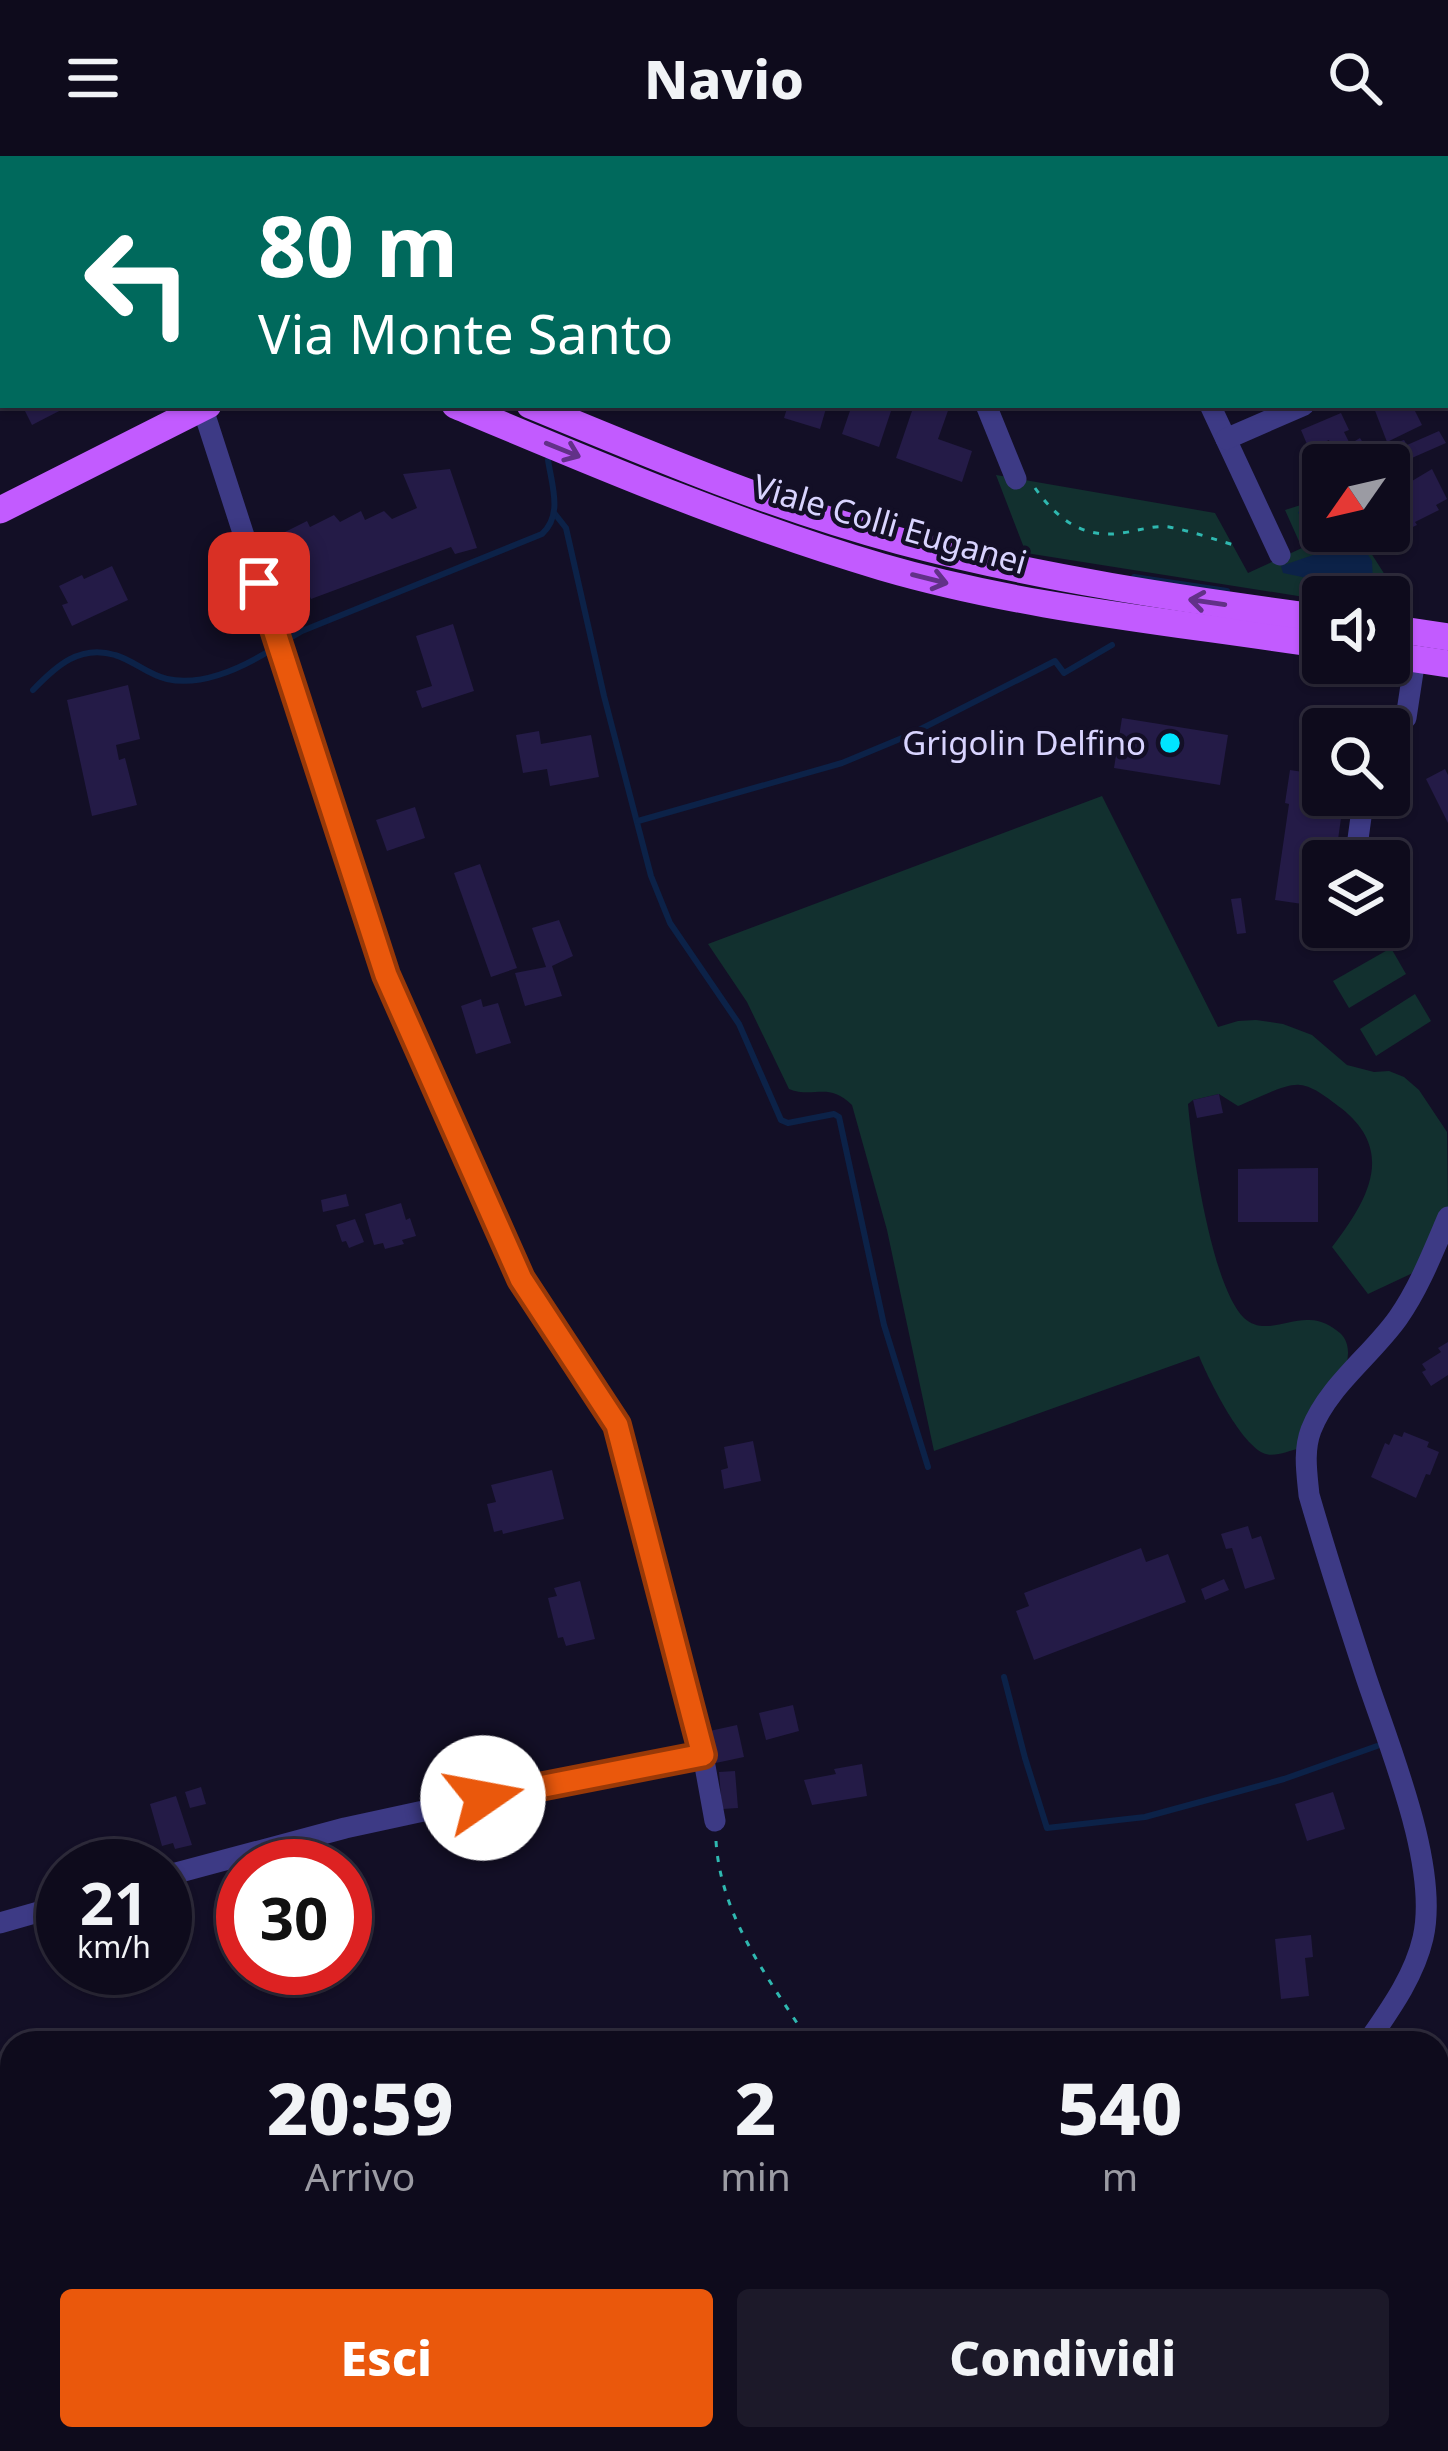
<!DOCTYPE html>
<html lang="it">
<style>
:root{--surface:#0e0b1c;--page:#1c1929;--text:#f1f3f6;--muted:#9b9ba3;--line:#2e2b3b;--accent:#ea580c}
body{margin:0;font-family:"Noto Sans",sans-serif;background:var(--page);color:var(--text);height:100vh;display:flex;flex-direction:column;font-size:45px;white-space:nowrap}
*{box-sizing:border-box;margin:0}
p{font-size:39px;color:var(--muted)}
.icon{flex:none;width:66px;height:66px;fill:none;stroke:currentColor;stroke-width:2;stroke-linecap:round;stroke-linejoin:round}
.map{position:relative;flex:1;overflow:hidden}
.details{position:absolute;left:0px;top:1875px;width:1449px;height:420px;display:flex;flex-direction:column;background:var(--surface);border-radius:36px 36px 0 0;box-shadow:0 3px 9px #0004,0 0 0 3px var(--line)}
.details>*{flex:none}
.top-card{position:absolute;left:0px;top:0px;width:1449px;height:252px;box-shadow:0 3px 9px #0004,0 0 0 3px var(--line);background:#00695c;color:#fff;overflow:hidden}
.needle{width:78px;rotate:236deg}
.buttons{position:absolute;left:1302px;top:288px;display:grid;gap:24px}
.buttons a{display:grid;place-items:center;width:108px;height:108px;border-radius:12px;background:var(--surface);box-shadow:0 3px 9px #0004,0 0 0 3px var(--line);font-size:60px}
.speed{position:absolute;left:36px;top:1683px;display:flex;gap:24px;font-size:60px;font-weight:700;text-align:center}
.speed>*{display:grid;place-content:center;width:156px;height:156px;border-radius:50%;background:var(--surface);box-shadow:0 3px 9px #0004,0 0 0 3px var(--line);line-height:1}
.speed small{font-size:30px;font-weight:400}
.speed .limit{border:18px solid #d22;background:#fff;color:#111}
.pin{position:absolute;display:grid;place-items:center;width:102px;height:102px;color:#fff;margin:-51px;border-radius:24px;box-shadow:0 6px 18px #0006}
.me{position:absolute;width:132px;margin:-66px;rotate:78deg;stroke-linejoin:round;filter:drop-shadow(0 0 9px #0008)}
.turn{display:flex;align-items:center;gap:42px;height:252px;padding:0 60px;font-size:54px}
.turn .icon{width:156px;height:156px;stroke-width:2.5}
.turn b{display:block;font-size:84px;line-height:102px}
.eta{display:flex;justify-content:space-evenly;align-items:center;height:204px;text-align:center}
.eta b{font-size:72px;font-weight:800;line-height:84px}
.cta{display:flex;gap:24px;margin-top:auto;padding:24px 60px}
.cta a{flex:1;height:138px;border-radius:12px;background:var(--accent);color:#fff;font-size:48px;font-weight:800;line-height:138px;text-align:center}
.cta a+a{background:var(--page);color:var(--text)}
header{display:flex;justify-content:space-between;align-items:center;height:156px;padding:0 60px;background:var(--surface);font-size:54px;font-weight:800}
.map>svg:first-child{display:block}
</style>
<header><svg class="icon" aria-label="menu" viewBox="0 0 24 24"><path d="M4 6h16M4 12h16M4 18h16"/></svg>Navio<svg class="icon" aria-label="search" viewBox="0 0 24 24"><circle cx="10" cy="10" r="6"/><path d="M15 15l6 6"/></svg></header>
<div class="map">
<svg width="1448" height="2295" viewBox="0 0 1448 2295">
<rect width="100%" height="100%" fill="#130f26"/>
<g fill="#12302f">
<polygon points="996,319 1215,357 1248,417 1302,392 1285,354 1323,342 1323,375 1357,375 1385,419 1384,441 1323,441 1323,444 1026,397"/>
<path d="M1102,640l116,231 20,-6 18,-1 27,4 29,11 35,30 27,7 15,-1 15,6 15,13 28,42 1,77 -31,62 -49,23 -36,-47c35,-46 65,-95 9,-139 -11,-8 -27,-22 -41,-23 -15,-2 -46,15 -62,21l-19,-12 -26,6 -5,4c4,47 24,183 56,214 18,17 42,2 63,2 12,-1 24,5 33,13 28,26 -25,89 -40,115 -11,3 -27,10 -37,5 -24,-12 -54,-73 -64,-97l-265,95 -47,-221 -35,-125c-24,-24 -38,-6 -63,-16l-42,-87 -39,-58z"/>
<polygon points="1391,792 1406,818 1349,852 1333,825"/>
<polygon points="1415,838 1431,865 1376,900 1360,873"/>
</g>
<polygon fill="#0c2248" points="1323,349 1323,375 1353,375 1372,405 1373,426 1360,433 1283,417 1281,410 1316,398 1298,356"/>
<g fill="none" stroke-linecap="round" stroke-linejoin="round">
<g stroke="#0c2248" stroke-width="6">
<polyline points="555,358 566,372 604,540 651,720 670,767 739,868 781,964 788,967 834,958 839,961 884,1169 928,1311"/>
<polyline points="1134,421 1227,435"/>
<path d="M285,485l17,-10 240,-97c21,-19 10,-48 6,-74"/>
<path d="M33,534c23,-24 47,-46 82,-35 18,5 33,20 52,24 36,8 77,-12 107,-31"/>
<polyline points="638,665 842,607 907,580 1055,505 1064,517 1112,489"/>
<polyline points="1004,1521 1025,1602 1047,1672 1145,1661 1284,1623 1377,1590"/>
</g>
</g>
<g fill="#241b47">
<polygon points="22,249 61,249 63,253 32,269"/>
<polygon points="788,249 827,249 820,273 784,262"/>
<polygon points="852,249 893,249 879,291 842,278"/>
<polygon points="914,249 950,249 938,283 972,295 962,326 896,302"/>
<polygon points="1381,249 1412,249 1422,269 1387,286 1374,252"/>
<polygon points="1341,257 1349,274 1344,276 1350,288 1360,282 1369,296 1404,284 1407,289 1439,275 1446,287 1389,312 1389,309 1335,309 1329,284 1309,293 1301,274"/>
<polygon points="450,313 477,392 455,398 451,391 311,443 307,434 284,442 277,426 298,419 283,377 307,365 310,371 334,359 340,366 361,355 365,364 384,355 392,363 417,352 403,318"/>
<polygon points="1432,313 1447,343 1436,349 1439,354 1415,366 1417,369 1400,377 1398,372 1383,380 1381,375 1389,375 1389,331 1392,337"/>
<polygon points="112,410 128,444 72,470 62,449 68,447 59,430 82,419 84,423"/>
<polygon points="453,468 474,535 422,552 416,535 432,530 416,480"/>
<polygon points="128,529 140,583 116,589 119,604 125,602 137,649 92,660 67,544"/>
<polygon points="1122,562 1228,579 1220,629 1114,612"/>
<polygon points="539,575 541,588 591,579 599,621 550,630 547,613 523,617 516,579"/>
<polygon points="1445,613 1448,619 1448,667 1426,623"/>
<polygon points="1290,614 1323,619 1323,639 1348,639 1345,655 1342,655 1335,705 1323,705 1323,751 1275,744 1289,648 1285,647"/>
<polygon points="415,651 425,682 387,695 376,664"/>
<polygon points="480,708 517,812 491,821 454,717"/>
<polygon points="1241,742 1246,777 1237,778 1231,743"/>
<polygon points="559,764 573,800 552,810 562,840 525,850 515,817 546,811 532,772"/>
<polygon points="481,843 483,851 498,847 511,887 476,898 461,850"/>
<polygon points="1219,938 1223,957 1197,962 1193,944"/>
<polygon points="1318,1012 1318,1066 1238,1066 1238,1013"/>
<polygon points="346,1038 349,1050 323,1056 321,1044"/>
<polygon points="401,1047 406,1064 410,1062 416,1080 402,1084 404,1088 385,1093 383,1087 374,1089 365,1058"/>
<polygon points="355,1063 364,1086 349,1092 346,1085 342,1086 336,1069"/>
<polygon points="1448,1186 1448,1219 1431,1230 1422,1216 1426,1214 1422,1208 1441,1196 1438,1192"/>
<polygon points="1404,1276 1429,1286 1427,1291 1439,1296 1430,1319 1426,1318 1416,1342 1371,1321 1385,1287 1389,1289 1394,1278 1402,1281"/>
<polygon points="753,1285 761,1325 724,1333 721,1314 728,1312 724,1291"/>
<polygon points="552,1314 564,1363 503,1378 502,1374 494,1376 487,1348 496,1346 491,1329"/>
<polygon points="1248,1370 1252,1383 1261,1380 1275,1423 1245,1433 1232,1392 1226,1393 1221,1378"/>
<polygon points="1141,1392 1146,1406 1168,1398 1186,1446 1034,1504 1016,1455 1029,1450 1024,1437"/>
<polygon points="1224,1423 1229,1434 1205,1444 1201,1433"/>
<polygon points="580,1425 595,1483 566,1490 563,1481 558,1482 548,1442 557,1440 554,1432"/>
<polygon points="793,1549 799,1575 766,1584 759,1557"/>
<polygon points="737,1569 744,1601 711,1608 705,1576"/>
<polygon points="862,1608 867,1640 812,1649 804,1624 836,1618 834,1613"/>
<polygon points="735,1615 738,1652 722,1653 719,1616"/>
<polygon points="201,1631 206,1648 190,1652 185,1636"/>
<polygon points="1333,1636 1345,1673 1307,1685 1295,1648"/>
<polygon points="176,1640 192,1689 175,1693 173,1687 162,1690 150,1648"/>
<polygon points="1311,1779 1313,1801 1305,1802 1309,1840 1281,1843 1275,1783"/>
</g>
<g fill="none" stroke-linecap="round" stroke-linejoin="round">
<g stroke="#2fb8b0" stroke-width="3" stroke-dasharray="6 9" stroke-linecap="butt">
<path d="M1035,332c22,31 48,51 87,45 16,-2 31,-8 47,-6 22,4 44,12 65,18"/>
<path d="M716,1685c5,78 54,139 94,202"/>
<polyline points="1004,2283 1027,2288 1078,2291"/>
</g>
<g stroke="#3d3a85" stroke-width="21">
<polyline points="883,0 884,3"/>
<polyline points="1093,0 1095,3"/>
<polyline points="1237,0 1238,3"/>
<polyline points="1377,0 1378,3"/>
<polyline points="618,3 621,0"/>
<polyline points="909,3 915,0"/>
<polyline points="1446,49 1448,49"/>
<polyline points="1446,188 1448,188"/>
<polyline points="986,249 1016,323"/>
<polyline points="1210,249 1280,399"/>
<polyline points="1226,283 1304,249"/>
<polyline points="1389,577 1406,562 1415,503"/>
<polyline points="1355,705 1364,639"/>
<polyline points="703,1599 715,1665"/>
<polyline points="165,1720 345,1672 529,1632 703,1599 617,1269 521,1123 386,819 203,253"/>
<polyline points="0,1767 63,1749"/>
<path d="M1367,1887c22,-32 47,-66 56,-105 17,-73 -36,-196 -59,-267 -19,-58 -38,-117 -55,-176 -2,-21 -6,-44 2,-65 17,-44 60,-74 87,-112 21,-30 35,-66 50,-101"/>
<polyline points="1098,2291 1242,2292"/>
</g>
<g stroke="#c25bff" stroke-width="27">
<path d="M455,249c140,59 281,119 427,162 144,42 293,55 441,78"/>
<path d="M530,249c121,50 243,102 370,136 138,37 281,58 423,77"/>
<polyline points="0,354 208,249"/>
<polyline points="1389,472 1448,481"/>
<polyline points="1389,499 1448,508"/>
</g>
</g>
<defs><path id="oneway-shaft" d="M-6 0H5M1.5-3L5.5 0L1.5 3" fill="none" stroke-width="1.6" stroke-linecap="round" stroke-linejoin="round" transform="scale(3)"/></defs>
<g stroke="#623188">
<use href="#oneway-shaft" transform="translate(563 294) rotate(22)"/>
<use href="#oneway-shaft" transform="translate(930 423) rotate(14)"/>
<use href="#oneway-shaft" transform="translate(1207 446) rotate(-172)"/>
</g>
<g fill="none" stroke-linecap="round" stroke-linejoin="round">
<defs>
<polyline id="route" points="259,427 386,819 521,1123 617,1269 703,1599 483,1642"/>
</defs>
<use href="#route" stroke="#983908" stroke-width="30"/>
<use href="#route" stroke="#ea580c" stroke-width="21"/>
</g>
<circle fill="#00e5ff" stroke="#130f26" stroke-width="4.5" cx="1170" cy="587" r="12"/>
<g text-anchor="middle" stroke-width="9" stroke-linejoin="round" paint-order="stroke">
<g font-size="33" fill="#d9d4ff" stroke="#130f26">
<text transform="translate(890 368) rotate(16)" y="12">Viale Colli Euganei</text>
</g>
<g font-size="33" fill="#d9d4ff" stroke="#130f26" text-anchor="end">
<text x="1146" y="599">Grigolin Delfino</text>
</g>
</g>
</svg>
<div class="buttons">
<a><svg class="needle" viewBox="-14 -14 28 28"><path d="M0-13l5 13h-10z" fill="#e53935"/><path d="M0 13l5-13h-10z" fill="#9b9ba3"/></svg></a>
<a><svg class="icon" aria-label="sound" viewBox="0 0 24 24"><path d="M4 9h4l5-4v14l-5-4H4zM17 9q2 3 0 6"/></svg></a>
<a><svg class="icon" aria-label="search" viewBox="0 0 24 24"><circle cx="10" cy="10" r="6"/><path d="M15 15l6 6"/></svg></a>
<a><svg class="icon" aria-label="layers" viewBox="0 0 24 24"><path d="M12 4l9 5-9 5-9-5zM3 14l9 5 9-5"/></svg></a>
</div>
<div class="speed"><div>21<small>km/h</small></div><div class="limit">30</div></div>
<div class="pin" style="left:259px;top:427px;background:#d93025"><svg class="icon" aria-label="arrive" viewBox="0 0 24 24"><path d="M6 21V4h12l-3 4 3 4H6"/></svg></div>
<svg class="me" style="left:483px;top:1642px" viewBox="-20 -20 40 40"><circle r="19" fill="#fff"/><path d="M0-13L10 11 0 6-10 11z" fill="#ea580c"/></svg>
<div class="top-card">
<div class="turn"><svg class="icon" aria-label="left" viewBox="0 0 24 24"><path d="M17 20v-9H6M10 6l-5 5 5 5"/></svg><div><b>80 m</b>Via Monte Santo</div></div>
</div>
<section class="details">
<div class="eta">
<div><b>20:59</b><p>Arrivo</p></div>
<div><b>2</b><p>min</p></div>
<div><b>540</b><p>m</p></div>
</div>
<div class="cta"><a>Esci</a><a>Condividi</a></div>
</section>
</div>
